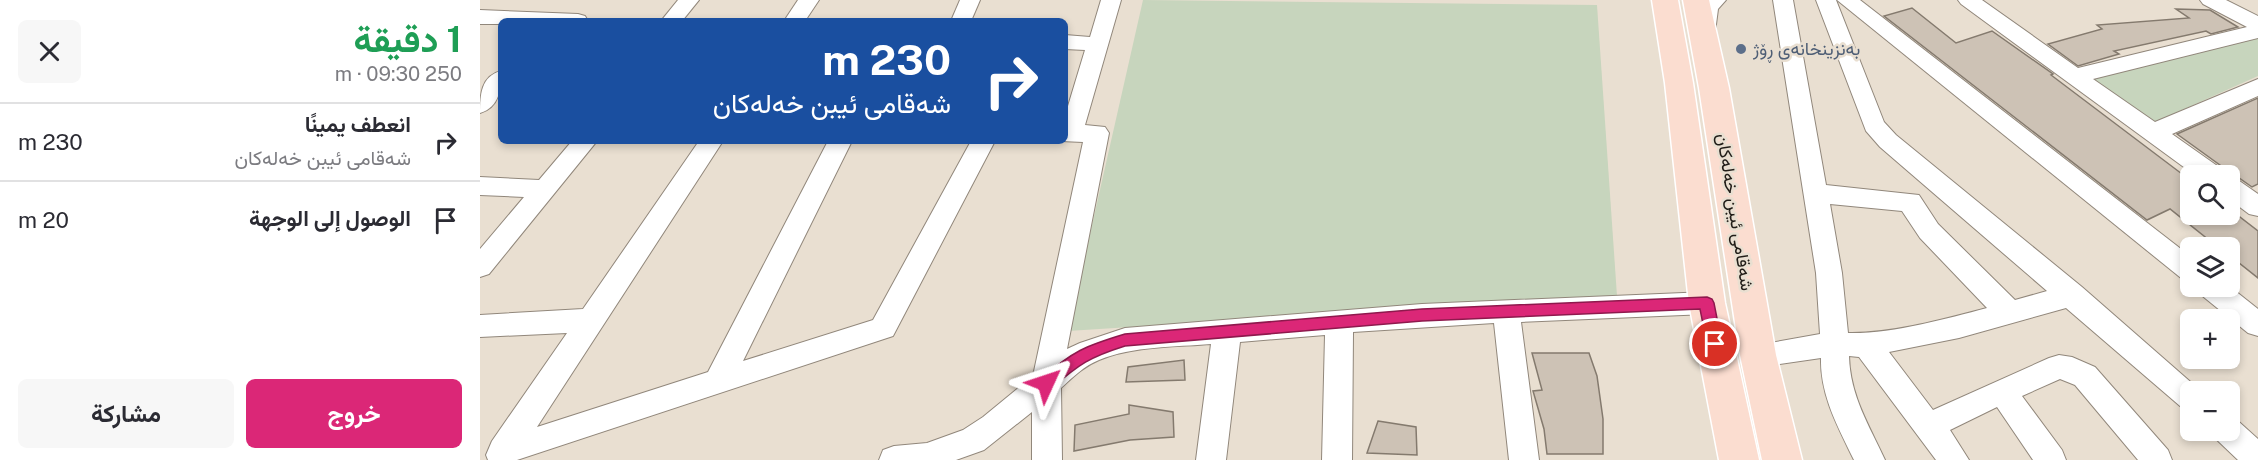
<!DOCTYPE html>
<html lang="ar">
<meta charset="utf-8">
<style>
:root{--surface:#fff;--page:#f7f7f7;--text:#2b2b33;--muted:#7c7c81;--line:#e1e1e2;--accent:#db2777}
body{margin:0;font-family:"Public Sans",Vazirmatn,sans-serif;background:var(--page);color:var(--text);direction:rtl;height:100vh;display:flex;flex-direction:column;font-size:22px;white-space:nowrap}
*{box-sizing:border-box;margin:0}
p{font-size:20px;color:var(--muted)}
.icon{flex:none;width:33px;height:33px;fill:none;stroke:currentColor;stroke-width:2;stroke-linecap:round;stroke-linejoin:round}
.map{position:relative;flex:1;overflow:hidden;direction:ltr}
.side{display:flex;flex-direction:column;background:var(--surface);width:480px}
.side>*{flex:none}
.guide{position:absolute;left:18px;top:18px;width:570px;height:126px;border-radius:9px;box-shadow:0 3px 9px #0003;direction:rtl;background:#1a4fa0;color:#fff;overflow:hidden}
.buttons{position:absolute;left:1700px;top:165px;display:grid;gap:12px}
.buttons a{display:grid;place-items:center;width:60px;height:60px;border-radius:9px;background:var(--surface);box-shadow:0 3px 9px #0003;font-size:30px}
.pin{position:absolute;display:grid;place-items:center;width:51px;height:51px;color:#fff;margin:-26px;border:3px solid #fff;border-radius:50%;box-shadow:0 2px 6px #0007}
.me{position:absolute;width:66px;margin:-33px;rotate:48deg;stroke-linejoin:round;filter:drop-shadow(0 0 4px #0008)}
.turn{display:flex;align-items:center;gap:21px;height:126px;padding:0 18px;font-size:27px}
.turn .icon{width:78px;height:78px;stroke-width:2.5}
.turn b{display:block;font-size:42px;line-height:51px}
.round{display:grid;place-items:center;flex:none;width:63px;height:63px;border-radius:9px;background:var(--page)}
.overview{display:flex;align-items:center;justify-content:space-between;height:102px;padding:0 18px}
h1{font-size:36px;font-weight:700;line-height:45px;color:#1e9e55}
.cta{display:flex;gap:12px;margin-top:auto;padding:12px 18px}
.cta a{flex:1;height:69px;border-radius:9px;background:var(--accent);color:#fff;font-size:24px;font-weight:700;line-height:69px;text-align:center}
.cta a+a{background:var(--page);color:var(--text)}
ul{padding:0;list-style:none}
li{display:flex;align-items:center;gap:18px;height:78px;padding:0 18px;border-top:2px solid var(--line)}
li div{flex:1}
li b{display:block;font-size:22px}
li em{font-style:normal}
main{display:flex;flex:1;min-height:0}
.map>svg:first-child{display:block}
</style>
<main>
<div class="map">
<svg width="1778" height="460" viewBox="0 0 1778 460">
<rect width="100%" height="100%" fill="#e9dfd1"/>
<g fill="#c7d5bd">
<polygon points="663,0 1117,5 1137,296 588,331"/>
<polygon points="1778,37 1778,76 1673,123 1613,79"/>
</g>
<g fill="#cdc2b5" stroke="#847a6e" stroke-width="1.5">
<polygon points="1432,8 1476,43 1512,31 1573,74 1571,75 1710,180 1710,214 1756,214 1778,231 1778,278 1749,255 1749,248 1739,248 1690,209 1667,220 1404,16"/>
<polygon points="1696,9 1730,10 1758,27 1731,34 1726,31 1634,51 1639,54 1598,66 1568,44 1622,29 1617,25 1709,18"/>
<polygon points="1778,98 1778,184 1772,187 1759,178 1748,175 1744,168 1697,134"/>
<polygon points="1052,353 1109,353 1117,376 1123,419 1123,454 1067,454 1064,429 1053,391 1062,390"/>
<polygon points="704,360 705,380 646,382 648,367"/>
<polygon points="649,405 693,412 694,437 650,440 594,451 595,425 649,414"/>
<polygon points="898,421 936,427 937,455 887,453"/>
</g>
<g fill="none" stroke-linecap="round" stroke-linejoin="round">
<defs>
<g id="minor">
<polygon points="198,0 219,0 202,21 181,21"/>
<polygon points="318,0 339,0 325,21 304,21"/>
<polygon points="480,0 500,0 491,21 471,21"/>
<path d="M621,0h20l-36,125 20,2 4,6 -42,216 13,-6 45,-15 297,-24 285,-12 10,3 4,8 -4,8 -10,3 -186,8 18,138h-30l-15,-137 -141,9 -1,128h-30l3,-125 -85,7 -14,118h-30l15,-116c-36,3 -78,2 -112,16 -15,6 -26,17 -38,28l1,72h-30v-48l-48,38 -28,10h-77l4,-10 11,-4 33,-3 36,-13 20,-13 50,-41 50,-234 -22,-1h4v-25l20,-66 -20,-1v-14l25,2z"/>
<polygon points="1224,0 1246,0 1238,9 1235,32 1231,37 1224,39 1217,37 1213,32 1218,7"/>
<path d="M1293,0h20l33,185 93,10 19,29 77,76 32,-9 -167,-144 -14,-16 -50,-131h20l48,122 12,13 186,152 120,105h-12v18l-10,-4 -114,-98 -107,30 -70,14 44,58 116,-52 10,-3 13,2 23,10 73,83 4,10h-34l-63,-75 -15,-6 -38,17 40,54 4,10h-33l-36,-53 -47,23 19,30h-33l-77,-103 -10,-1c1,40 20,69 36,104h-31c-16,-33 -34,-65 -33,-102l-63,9 -10,-4 -4,-8 4,-8 72,-13 -4,-61zM1350,204l72,7 18,27 67,70c-42,11 -95,26 -139,25l-6,-60z"/>
<polygon points="1357,0 1380,0 1710,256 1710,281 1701,278"/>
<polygon points="1478,0 1502,0 1598,68 1767,27 1723,4 1720,0 1746,0 1778,16 1778,38 1613,79 1675,122 1778,79 1778,96 1692,134 1743,170 1746,176 1716,176 1481,4"/>
<polygon points="0,10 98,14 105,16 108,21 21,21 21,24 0,24"/>
<path d="M21,71c0,17 -1,36 -21,42 0,-18 1,-37 21,-42z"/>
<polygon points="92,141 117,141 9,274 0,277 0,249 44,197 0,195 0,177 59,180"/>
<polygon points="219,141 243,141 57,427 228,372 348,141 372,141 263,361 393,320 491,141 515,141 413,336 37,460 8,460 6,455 12,441 87,333 0,337 0,315 103,309"/>
<polygon points="1749,177 1758,180 1778,194 1778,216 1769,214 1749,199"/>
<polygon points="1716,286 1749,286 1778,309 1778,336 1768,333 1720,294"/>
<polygon points="1749,417 1758,421 1778,439 1778,460 1758,460 1736,439 1732,430 1749,430"/>
</g>
<g id="major">
<polygon points="1172,0 1198,0 1213,83 1245,303 1279,460 1239,460 1209,303 1185,83"/>
<polygon points="1203,0 1229,0 1249,88 1296,355 1322,460 1282,460 1260,355 1219,88"/>
</g>
</defs>
<use href="#minor" stroke="#91877b" stroke-width="2"/>
<use href="#major" stroke="#fff" stroke-width="3"/>
<use href="#minor" fill="#fff" fill-rule="evenodd"/>
<use href="#major" fill="#fbddd0" fill-rule="evenodd"/>
</g>
<path fill="#db2777" stroke="#8e194d" stroke-width="1.5" d="M1227,297l5,2 2,4 8,41 -2,4 -5,2 -6,-2 -2,-4 -7,-35 -278,12 -297,25c-35,11 -46,18 -73,42l-6,2 -5,-2 -2,-5 2,-4c32,-28 44,-33 84,-45l297,-25z"/>
<circle fill="#5c6f8a" stroke="#e9dfd1" stroke-width="2" cx="1261" cy="49" r="6"/>
<g text-anchor="middle" stroke-width="5" stroke-linejoin="round" paint-order="stroke">
<g font-size="18" fill="#4e5e75" stroke="#e9dfd1" text-anchor="start">
<text x="1273" y="55">بەنزینخانەی ڕۆژ</text>
</g>
<g font-size="18" fill="#211d18" stroke="#e9dfd1">
<text transform="translate(1255 212) rotate(81)" y="6">شەقامی ئیبن خەلەکان</text>
</g>
</g>
</svg>
<div class="buttons">
<a><svg class="icon" aria-label="search" viewBox="0 0 24 24"><circle cx="10" cy="10" r="6"/><path d="M15 15l6 6"/></svg></a>
<a><svg class="icon" aria-label="layers" viewBox="0 0 24 24"><path d="M12 4l9 5-9 5-9-5zM3 14l9 5 9-5"/></svg></a>
<a>+</a>
<a>−</a>
</div>
<div class="pin" style="left:1235px;top:344px;background:#d93025"><svg class="icon" aria-label="arrive" viewBox="0 0 24 24"><path d="M6 21V4h12l-3 4 3 4H6"/></svg></div>
<svg class="me" style="left:566px;top:383px" viewBox="-20 -20 40 40"><path d="M0-17L14 15 0 8-14 15z" fill="#db2777" stroke="#fff" stroke-width="4"/></svg>
<div class="guide">
<div class="turn"><svg class="icon" aria-label="right" viewBox="0 0 24 24"><path d="M7 20v-9h11M14 6l5 5-5 5"/></svg><div><b>230 m</b>شەقامی ئیبن خەلەکان</div></div>
</div>
</div>
<section class="side">
<div class="overview"><div><h1>1 دقيقة</h1><p>250 m · 09:30</p></div><a class="round"><svg class="icon" aria-label="close" viewBox="0 0 24 24"><path d="M6 6l12 12M18 6L6 18"/></svg></a></div>
<ul>
<li><svg class="icon" aria-label="right" viewBox="0 0 24 24"><path d="M7 20v-9h11M14 6l5 5-5 5"/></svg><div><b>انعطف يمينًا</b><p>شەقامی ئیبن خەلەکان</p></div><em>230 m</em></li>
<li><svg class="icon" aria-label="arrive" viewBox="0 0 24 24"><path d="M6 21V4h12l-3 4 3 4H6"/></svg><div><b>الوصول إلى الوجهة</b></div><em>20 m</em></li>
</ul>
<div class="cta"><a>خروج</a><a>مشاركة</a></div>
</section>
</main>
